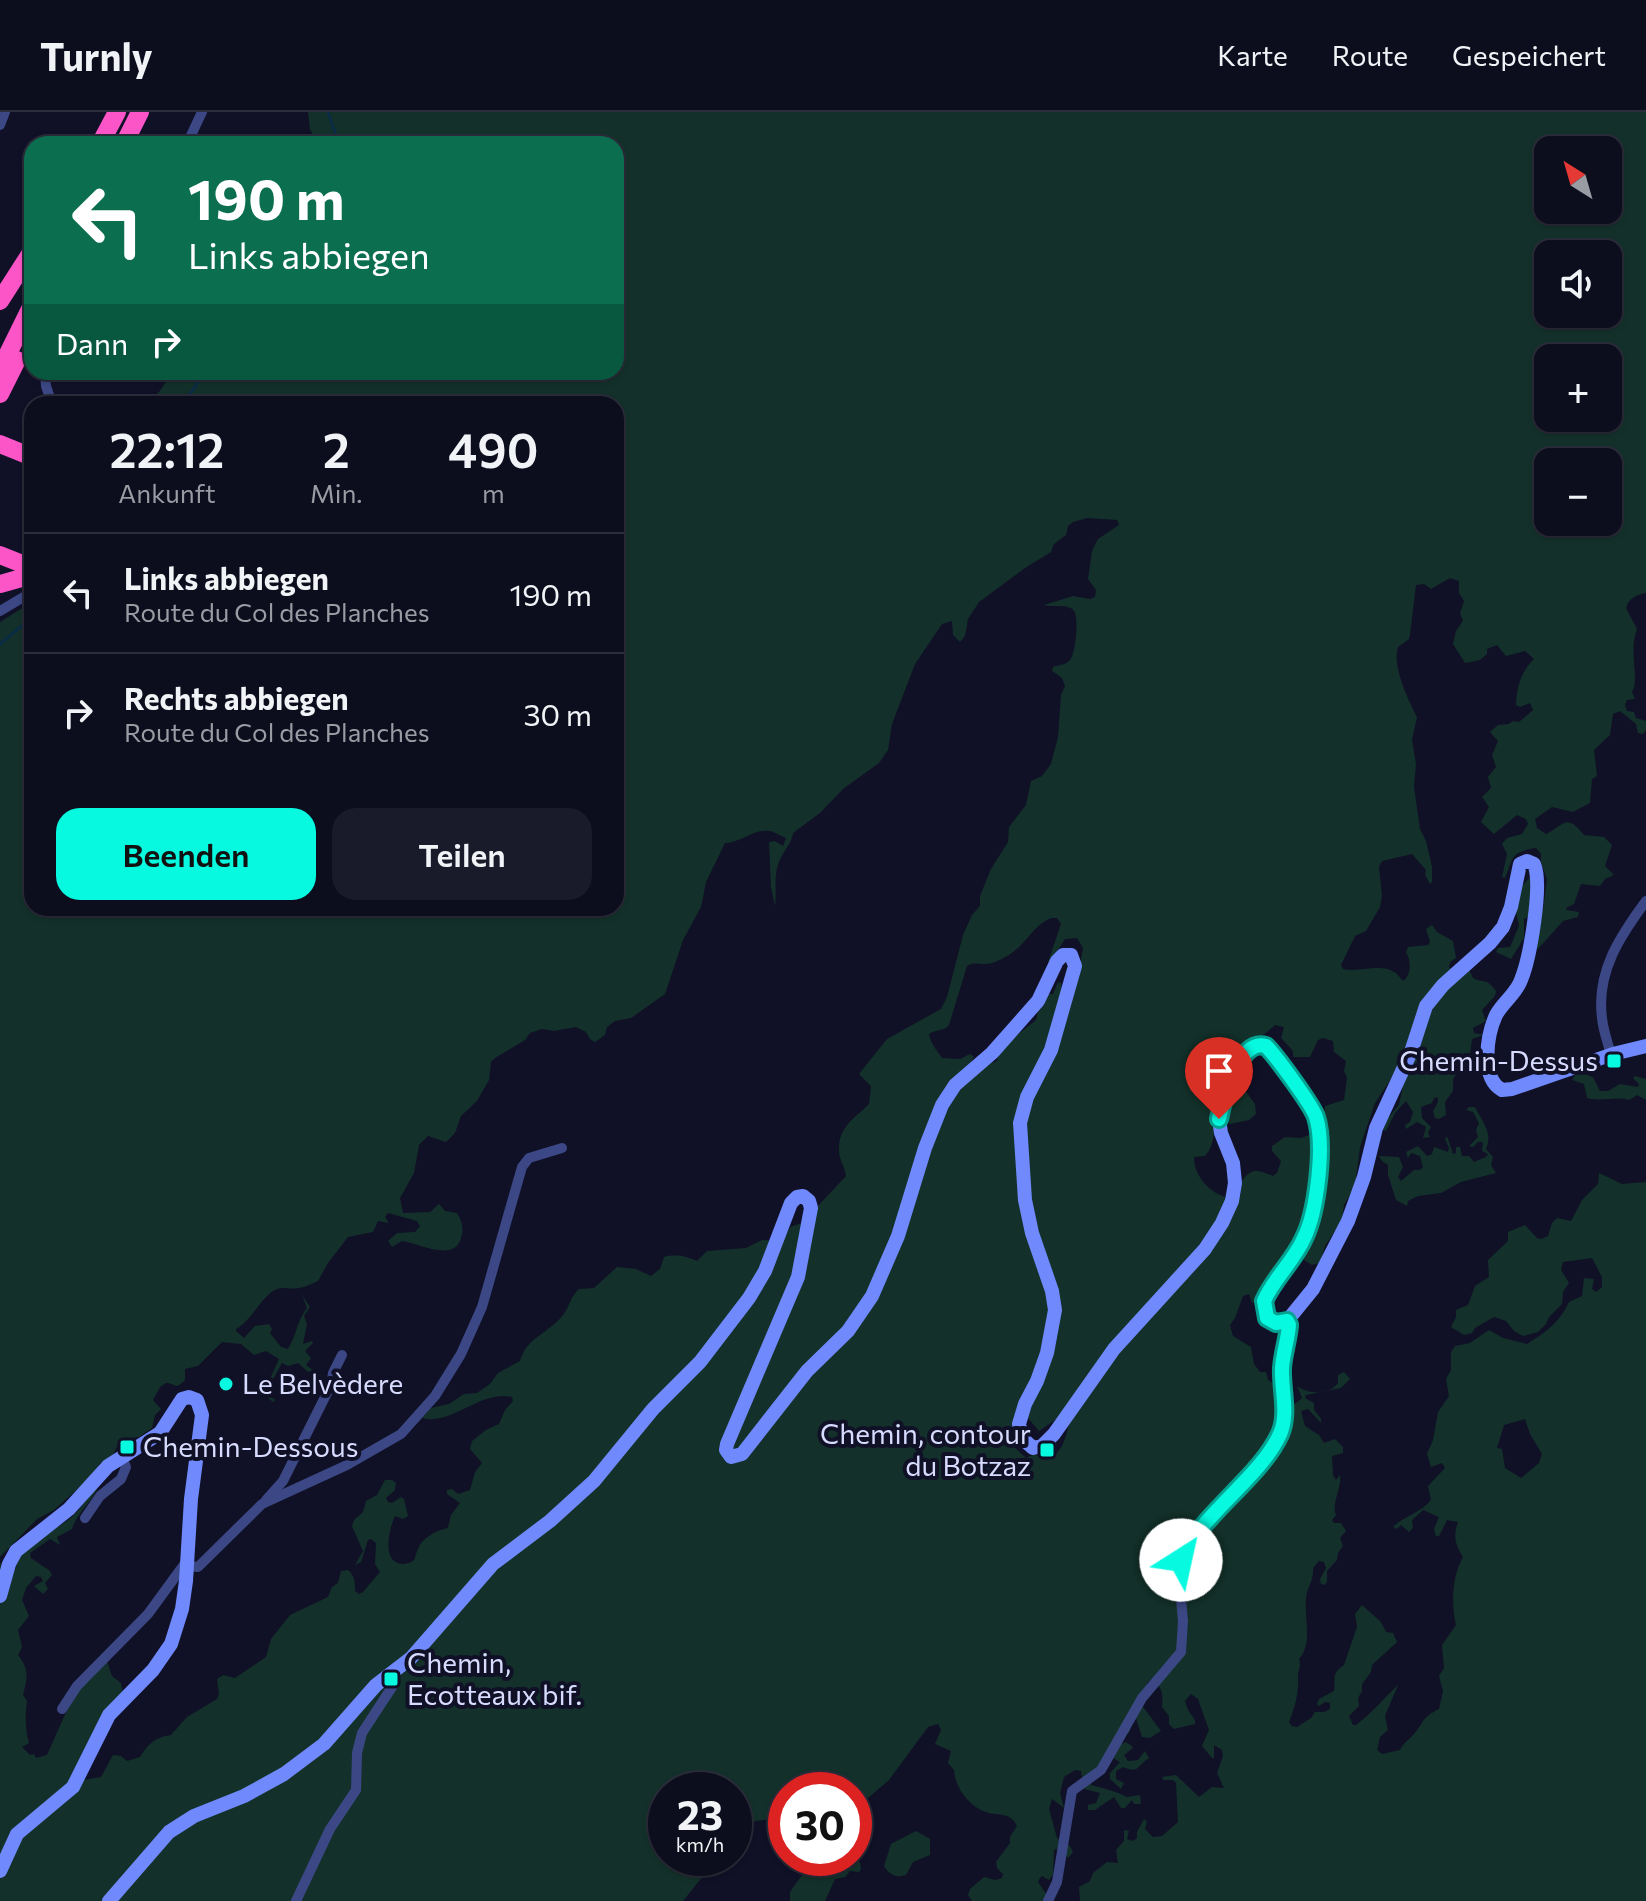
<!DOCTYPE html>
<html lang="de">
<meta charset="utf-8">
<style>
:root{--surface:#0c0d1d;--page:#1a1b2a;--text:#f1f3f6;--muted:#9a9ca4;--line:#2c2d3b;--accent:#07fae0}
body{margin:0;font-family:Commissioner,sans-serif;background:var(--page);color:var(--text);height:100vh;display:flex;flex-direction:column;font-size:30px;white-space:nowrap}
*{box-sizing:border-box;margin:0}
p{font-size:26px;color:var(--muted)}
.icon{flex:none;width:44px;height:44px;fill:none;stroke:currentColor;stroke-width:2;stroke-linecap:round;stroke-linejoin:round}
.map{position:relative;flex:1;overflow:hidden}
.side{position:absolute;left:24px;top:284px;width:600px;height:520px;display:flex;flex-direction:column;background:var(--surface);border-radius:24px;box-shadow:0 2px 6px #0004,0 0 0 2px var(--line)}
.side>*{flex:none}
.banner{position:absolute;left:24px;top:24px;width:600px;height:244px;border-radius:24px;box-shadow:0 2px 6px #0004,0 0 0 2px var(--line);background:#0b6e4f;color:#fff;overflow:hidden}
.needle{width:52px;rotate:323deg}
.tools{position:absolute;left:1534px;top:24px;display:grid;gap:16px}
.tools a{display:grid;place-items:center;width:88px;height:88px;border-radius:16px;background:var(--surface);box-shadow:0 2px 6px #0004,0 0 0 2px var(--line);font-size:40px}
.speed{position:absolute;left:648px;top:1660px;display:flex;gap:16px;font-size:40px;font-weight:700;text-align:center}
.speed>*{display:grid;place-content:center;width:104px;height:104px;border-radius:50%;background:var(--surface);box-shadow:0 2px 6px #0004,0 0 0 2px var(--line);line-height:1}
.speed small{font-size:20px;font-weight:400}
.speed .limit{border:12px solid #d22;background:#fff;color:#111}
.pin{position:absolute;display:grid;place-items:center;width:68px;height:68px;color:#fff;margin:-82px -34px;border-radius:50% 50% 50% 0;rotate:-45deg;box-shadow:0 0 8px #0007}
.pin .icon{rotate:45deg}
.me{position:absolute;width:88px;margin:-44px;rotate:35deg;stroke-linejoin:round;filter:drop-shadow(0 0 6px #0008)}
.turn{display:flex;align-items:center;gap:28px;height:168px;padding:0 32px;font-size:36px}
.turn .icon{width:104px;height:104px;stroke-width:2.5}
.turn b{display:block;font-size:56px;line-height:68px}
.then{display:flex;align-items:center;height:76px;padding:0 32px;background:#0003;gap:16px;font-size:30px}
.eta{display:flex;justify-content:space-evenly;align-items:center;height:136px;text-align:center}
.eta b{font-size:48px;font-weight:600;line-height:56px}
.button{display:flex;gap:16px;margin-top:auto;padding:16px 32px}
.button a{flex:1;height:92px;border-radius:24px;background:var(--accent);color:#111;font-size:32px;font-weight:600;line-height:92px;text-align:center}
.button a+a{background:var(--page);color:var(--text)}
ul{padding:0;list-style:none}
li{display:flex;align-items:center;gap:24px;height:120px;padding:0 32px;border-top:2px solid var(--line)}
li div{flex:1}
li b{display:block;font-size:30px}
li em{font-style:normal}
header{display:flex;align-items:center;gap:48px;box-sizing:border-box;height:112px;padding:0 40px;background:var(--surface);border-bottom:2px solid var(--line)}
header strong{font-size:38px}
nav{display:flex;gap:44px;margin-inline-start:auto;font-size:28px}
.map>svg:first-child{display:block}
</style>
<header>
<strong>Turnly</strong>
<nav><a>Karte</a><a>Route</a><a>Gespeichert</a></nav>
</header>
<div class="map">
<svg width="1646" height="1789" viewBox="0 0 1646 1789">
<rect width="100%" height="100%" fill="#101127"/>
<g fill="#13312a" fill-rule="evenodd">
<path d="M308,0h1338v481c-10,2 -17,5 -20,15l11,21c-9,22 3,50 -5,63l3,7 -8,1 -2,5 2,6 7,1 2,6 10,3v9l-3,4 -5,-1 -2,-9 -16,-13 -7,3 -3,21 -16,15 3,26 -5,3 -2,24 -17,9 -21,-5 -17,12 2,9 9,6c20,-10 20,-21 38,1l20,2 8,8 -7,21 9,9 -9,4 -5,7 -19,-2 -7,20 -8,4 1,2 12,2 -1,5 -15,4 -25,28 -3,-1 -6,-32 -5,3v19l-13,21 -15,-7 2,-4 12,-1 9,-21 -3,-14 6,-26 8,-9 5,34 8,-1 4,-31 -6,-17v-8l-5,-6c-25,4 -22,8 -31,30l-3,-1 5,-23 -5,-10 5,-6 15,-4 6,-10 -2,-5 -9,-4 -23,19 -13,-12 8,-15 -7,-10 9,-9 -3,-11 8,-10 -4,-12 6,-14 -8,-9 8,-7 11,-1 4,-3 6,1 14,-12 -3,-7 -10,4 -4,-2c1,-18 4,-32 18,-46l-9,-8 -19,5 -9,-11 -10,4v5l-7,6 -15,3 -12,-19 3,-13 7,-10 -3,-8 4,-12 -5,-8v-12l-9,-3 -19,11 -7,-5 -8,1 -6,49 -1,5 -11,8c-6,20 10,52 19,70l-5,23 4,24 -2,23 6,42 6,12 6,26v15l-2,2 -5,-9 1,-5 -14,-16 -30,7 -3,6 3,29 -2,11 -14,24 -11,5 -14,29 2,4c16,4 37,-6 51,3 4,2 6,6 9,9 9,-6 8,-21 3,-29l2,-5 20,-2 2,-3 -4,-13 6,-4 5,7 16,9 3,17 -6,4 -1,6 19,-1 5,11c11,6 13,-1 23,13l-1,5 -13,14 4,11 -13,7 1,5 10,2 -12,4 -2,16 -17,24v12l-8,11 1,13 -7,4 -4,-1 -2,-7 5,-9v-5l-4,1 -2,5 -11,4 1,11 9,9 -3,5 2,5 -7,1 3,-11 -9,-5 -11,7 -1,-4 5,-3 3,-10 -7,-11 -11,12 -9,18 -3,-1 5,-12 11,-13 6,-29 -7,-8 -23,35 -15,44 -5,39 -11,19 -2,15 -17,26 -5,17 -8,2 -8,-5 -4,-8 -25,15 -4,10 -15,17 -1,8 -3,1 -3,-9 -6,2 -8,22 -5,7 3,11 18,11 3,17 6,8h6l2,8 7,4c5,10 -3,18 5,29l6,-19 9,10 7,-6 -5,-12c12,8 31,10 41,-3v-8l6,-3 6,7 -9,9 -35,7 -1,3 9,5v7l7,9v4l-13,-14 -7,2 4,15 14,9 5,8 11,-4 8,8v6l-11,3 1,19 3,5 4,-5c2,13 -9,29 -4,40l-4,5 2,3h7l5,8 -6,7 3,8 -5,7 -1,7 -10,11v10l-2,4 -4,-1 -1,-5 6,-11 -2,-6 -5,-1 -6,7c1,13 -6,19 -7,30 -2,21 7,45 -7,61 3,9 -2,11 -1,19 1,15 -3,29 -9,44l3,4 5,1 14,-9 4,-6h9l6,-3v-6l-5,-1 -6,4 -2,-2 2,-5 15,-8c2,-15 -3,-17 10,-26l13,-38 -2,-13 7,-9 19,17 5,10 7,1 4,9 -25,23 -1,7 -9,12v7l-4,7 1,8 -10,10 4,9h3c16,-12 30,-29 42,-40l-13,31 3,14 -8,7 -3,13 5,4 18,-4c4,-8 9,-10 14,-16 11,-13 7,-16 25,-25l4,-18 -4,-15 5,-8 -2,-23 14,-20c-5,-22 -4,-48 7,-68 -8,-13 -10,-21 -5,-35l-11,-2 -8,16h-3l-2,-7 5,-12 -16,-7 -11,10 1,8 -4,4 -8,-7 -4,4 -4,-2c11,-11 28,-14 38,-27l-3,-14 17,-18 -3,-5 -11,4 -4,-13 6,-14 5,-28 11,-16 -3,-17 5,-9v-18l4,-6 15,-3 19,-13 14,8 24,6c19,-12 33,-22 42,-42l13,-6 2,-18 10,1 -2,10 4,3 6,-5v-10l-10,-19 -29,4 -2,8 8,13 -6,9 -1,12 -13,13 -3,7 -8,8 -15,4 -9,-5 -8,-10 -12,-4 -19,11 -3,5 -8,2 -13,-8 5,-10v-7l12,-5 7,-19 14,-9 -1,-17 20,-19v-9l17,-7 12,13 4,1 7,-3 4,-13 5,-5 14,3 11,-21 16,-16 1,-11 23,11 24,-2v719h-566l-1,-14 11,-6 3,-8 14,-11 11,1 -2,-13 8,-9v-11l5,1 -2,8 6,2 4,-3v-6l7,-13 3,2 -2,8 8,8 9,-1 16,-14 -2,-39 -3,-3h-10l-1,-3 14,-2 23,22 13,-10 12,1 -7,-15 6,-17 -1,-6 -8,-5v13h-2l-10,-12 7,-16 -11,-31 -7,-5 -6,7 3,9 7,10v4l-21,5 -5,-5v-8l-7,-9c1,-11 1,-20 -10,-28l-4,3 -10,18 23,31 -11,7 -8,-1 -6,-19 -6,-3v16l-12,14 8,-3 6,4 1,2 -9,7 4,6 10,-1 7,-9 4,7c-12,8 -10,16 -26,9l-7,4v8l8,4 -3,6 -11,-10v-6l10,-11 -9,-5 -22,22 2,6c8,2 30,8 36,12l13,-2 1,9h-7l-2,-4 -7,8h-4l-7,-11 -19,13h-7v-5l8,-2 4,-10 -16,-4 -3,-18 -6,-1 -11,7 -4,16 4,15 -12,-9 -3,10 8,29 13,8 3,6 -5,6 -8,-10 -6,2 -1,25 -4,5 -7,-4 -2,2 -2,4 13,19h-79l-4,-6 2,-6 14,-12 11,3 7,-2 1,-4 -6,-6 -1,-6 14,-19v-6l7,-11c-7,-14 -16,-10 -28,-13 -19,-5 -34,-25 -35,-43l-6,-7 3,-12 -16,-7 6,-14 -3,-6 -10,3 -39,53 -35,30v-20h-68v16l-10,3 -11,11c-22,1 -14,7 -31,16v-46h-68v68h45l-3,12 -25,31h-683v-338l14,7 2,-2c5,-26 39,-36 57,-52 9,-8 16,-23 25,-28 -7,14 -23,28 -26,41l-15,8 3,8 -10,-6 -20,14 1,5 19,13 2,4 -7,8 3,6 -5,5 -9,-8 9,-5 -2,-4 -5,-1 -10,12 -4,12 7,16 -11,14 4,17 -4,8c12,15 9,23 5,40l4,6c-2,15 -2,28 2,42l-7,4 8,8 4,-1 2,4 11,-3 28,-63 32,-31 5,15 9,7 2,10 -40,87 18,-3 12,-22 8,1 6,5 13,-4c8,-13 15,-20 31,-22l16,-18 30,-18 2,-5 -2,-15 6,-4 12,3 31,-21 5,-18 19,-24 38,-18 4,-10 6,-4 3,-12 7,-1c7,6 7,12 7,21l4,3 4,-2 17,-20 -5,-8 1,-21 -5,-4 -3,1 -7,22 -6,3 8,-14 -11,-25 2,-6 9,-8 3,-11 11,-6 8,-15h7l4,3 -1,7 -9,8 2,4 4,1 9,-6 3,2 4,17 -5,3 -8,-3c-6,13 -14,46 7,48 3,0 9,-1 12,-4 1,-1 3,-10 4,-11 4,-11 19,-19 30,-21l3,-13 9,-12 -13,-9v-4l5,-1 6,5 12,-4 5,-18 7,-9 -12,-14 2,-8 14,-11 13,-6 6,-14 8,-9 -1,-4c-32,-7 -60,29 -90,21l9,-10 18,-4 15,-10 13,-1 13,-9 8,-11 22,-12c6,-23 29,-28 43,-46 7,-9 7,-18 16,-26l15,-1 23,-21 19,2 15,7 9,-7 4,-12c12,-3 22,-1 33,4l10,-10 39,-3 16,-8 21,1 7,-14 12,-4 44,-47c-1,-10 -7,-16 -7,-25 -1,-24 15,-32 30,-47l2,-18 -12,-12 28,-35 54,-30 6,-12 16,-62 9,-20 8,-9v-10l11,-27 17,-27 1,-15 17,-22 5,-24 11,-5 9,-12 7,-27 3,-42 4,-9 -3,-8 -10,-7 1,-4c5,-2 13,-2 17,-7 6,-7 9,-43 4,-49 -6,-8 -21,-3 -30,-6l29,-9 17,3 5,-2 1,-7 -8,-11 4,-28 6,-12 21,-14 -2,-5 -30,-2 -14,4 -5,4 -2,9 -12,9 -3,8 -26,16 -46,34 -11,17 -3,17 -5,6 -7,-7 -1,-14 -10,3 -27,40 -23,60 -4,26 -9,13 -36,26 -23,24 -27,20c-1,10 -10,18 -14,29 -6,14 -2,30 -4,44l-4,-19 -2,-45 6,-1 8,5 3,-8c-5,-2 -13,-7 -17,-7 -16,-2 -28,12 -44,12l-19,39 -5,25 -18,33 -18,54 -34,24 -16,3 -8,6 -2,8 -10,7 -5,-3 -4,-7 -10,-5 -22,4 -12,-2 -12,4 -5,7 -30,18 -4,4 -2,18 -12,21 -16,15 -6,17 -9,9 -18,-6 -9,9 -5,28 -14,25 3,15 27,-1 9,-8 6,7 12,2c5,8 7,15 4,25 -6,25 -43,5 -59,3l-10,6 -4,-6 9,-8 18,-1 5,-6 -3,-5 -29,-8 -3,4 4,6 -11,-2 -5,11 -25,5 -20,26 -10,18c-6,3 -13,6 -19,7 -10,2 -16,-3 -26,3 -15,11 -21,29 -37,38v2l8,7 11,-12 14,-2 3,5 -2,4 11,14 7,2c8,-13 9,-28 19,-41l-5,-13 8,12 -6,9 3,8 -4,20 9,-3 1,2 -8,8 6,7 -5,7 18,13 -17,-7 -9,-8 -10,3 -6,-3 -15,27 1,5 7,5 -2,2 -10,-8 16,-35 -13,-8 -12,4 -13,-11 -19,-2 -24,24 -13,3v11c-11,11 -8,3 -19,3l-6,4 -7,13 8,9 -6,6 -3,13 -13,9 -19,2 -8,19 -12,5 -8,13 -38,34 -17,9 -37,38v-935l32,-20v306h584v-504h-471l14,-12 14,-20h443v-228h-299l-7,-15zM1548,38h60v60h-60zM1548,142h60v60h-60zM1548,246h60v60h-60zM1548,350h60v60h-60zM1051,806h6l4,6 -13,38h2l15,-23 12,-1 6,10 -3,17 -18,26 -1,-8 -3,-1 -5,12h-6l-5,7 3,4 -7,7 -2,8 -36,29 -3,12 -21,8 -5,-7 3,-5 -4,-3 -10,5 -18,-1c-5,-7 -12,-16 -13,-24 7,-5 14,-2 20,-9l18,-59c7,-4 10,-2 18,-2 8,0 17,-5 24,-9 18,-11 24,-30 42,-37zM1275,913l9,2 -3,11 12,13v6h17l8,-17 5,-2 10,3 1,11 12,9 -2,10 3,7 -3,22 -19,6 -2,16 -11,12 -11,4 -16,-1 -13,9v5l9,10 -4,12 -4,3c-13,-5 -21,-10 -31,5l-2,16c-21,6 -47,-18 -46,-40l11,-1c16,-17 4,-44 16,-62l4,24 5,6 19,-4 7,-6 -1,-10 -13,-18 -20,3c3,-41 30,-41 53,-64zM1061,1304l8,7c-4,17 -6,30 -24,37l-10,-6 -9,4 -13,-12 -1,-20 15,-9 12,14zM1525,1307l5,15 12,20 -3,9 -18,15 -16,-10 -3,-19 -5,-1 7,-23z"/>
<path d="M1582,961l11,4 7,14h8l12,-7 18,3 1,-3 -6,-6 2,-2 11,3v21l-9,-5 -8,5c-15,-4 -27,2 -42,-2l-3,-14 -12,-4 4,-6z"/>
<path d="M1469,995h6c6,13 19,26 11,42l7,8 -2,8 5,8 -35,9 -20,11 -23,3 -10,5 -1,5 -11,-6 -8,-25v-10l-6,-4 -3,-5 20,1 4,10 -5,10 3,4 13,-11h6l3,-3 -3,-11 -9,-3 -3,5 -2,-6 12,-6 9,10 5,-2 2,-7 14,5 1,-4 -4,-9 2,-3 6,18 3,-1v-6h4l2,9h7l5,6 12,-5 2,-3 -6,-3 1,-9h-5l-5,5 -4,-1 9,-9 -2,-7 3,-7 -6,-11 -7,-2z"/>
<path d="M916,1719l14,8v16l-17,7 -7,13c-9,3 -17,0 -22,-9l7,-22z"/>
<polygon points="814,1746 839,1746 839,1755 842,1757 856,1748 860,1750 861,1757 859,1760 850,1759 845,1765 835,1767 825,1789 790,1789 790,1780"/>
</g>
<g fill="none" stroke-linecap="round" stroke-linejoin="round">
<g stroke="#0b2c45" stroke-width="3">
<polyline points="328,0 339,32"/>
<polyline points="183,292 205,260"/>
<polyline points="0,532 32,505"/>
</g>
<g stroke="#3c4885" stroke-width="10">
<polyline points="0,13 5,0"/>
<polyline points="187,32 202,0"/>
<polyline points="45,260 46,274 52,292"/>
<polyline points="0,499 32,480"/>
<path d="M1611,943c-3,-12 -8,-25 -9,-37 -6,-46 18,-82 44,-117"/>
<polyline points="266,1388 283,1369 331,1273 333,1261 342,1243"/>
<polyline points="85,1406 100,1384 121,1367 126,1355 122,1346"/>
<polyline points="187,1454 198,1455 262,1392 347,1353 401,1322 435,1284 461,1242 482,1195 522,1055 529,1046 562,1036"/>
<polyline points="62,1597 77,1574 148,1502 186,1450"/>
<polyline points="296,1789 330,1717 356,1678 357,1641 362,1621 394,1572 391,1560"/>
<polyline points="1048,1789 1057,1770 1072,1679 1101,1658 1142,1586 1181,1540 1183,1509 1179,1464 1184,1441 1268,1341 1281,1319 1284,1305 1282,1262 1289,1219 1287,1209"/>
</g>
<g stroke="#7089fc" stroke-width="14">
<polyline points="0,1484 9,1452 16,1439 69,1397 108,1354 160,1321 182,1287 189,1285 197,1288 202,1303 191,1387 186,1469 182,1497 171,1532 153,1558 109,1603 73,1675 17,1722 0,1759"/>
<path d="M109,1789l60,-69 25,-16 50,-20 40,-22 40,-30 52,-59 35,-27 82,-94 57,-43 44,-40 59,-72 47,-47 49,-64 16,-27 26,-68 6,-6 6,-1 6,5 2,7 -13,69 -71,167 -1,6 5,7 11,-3 65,-83 41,-40 24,-35 26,-60 27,-88 17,-43 13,-20 37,-32 46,-52 19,-40 6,-6h8l4,11 -24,84 -24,47 -7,26 5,77 7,33 20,58 3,19 -8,43 -10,28 -12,23 -6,20 4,15 10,9 9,-2 12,-12 60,-85 91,-100 17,-26 10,-22 3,-18 -2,-20 -12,-30 -2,-14 19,-56 11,-13 8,-5c14,0 17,12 25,23 9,13 22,24 30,38 14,27 7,92 -3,121 -8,24 -60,73 -38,94h16l26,-32 35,-68 16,-44 12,-49 35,-76 15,-46 17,-21 47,-42 13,-16 8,-20 9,-43 7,-3 7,3c9,20 -4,94 -13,116 -5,14 -18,22 -25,35 -9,20 -16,63 6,75l10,-1 101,-35 33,-8"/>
</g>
<g stroke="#fc55c7" stroke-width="18">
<polyline points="100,32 117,0"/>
<polyline points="124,32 140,0"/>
<polyline points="0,189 32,139"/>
<polyline points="0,258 32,193"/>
<polyline points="0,282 17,248"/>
<polyline points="0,332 32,345"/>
<polyline points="0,443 20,451 32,451"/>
<polyline points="0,472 32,463"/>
</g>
</g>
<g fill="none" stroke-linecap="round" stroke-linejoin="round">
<defs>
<path id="route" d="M1181,1448c19,-45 79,-82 99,-126 9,-20 1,-45 2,-66 1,-15 6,-29 7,-43l-2,-4 -11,2 -9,-5 -3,-17c10,-23 30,-40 40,-63 13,-26 21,-93 12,-121 -4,-12 -40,-61 -50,-71 -27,-8 -43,53 -47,73"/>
</defs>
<use href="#route" stroke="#05a292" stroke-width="20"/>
<use href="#route" stroke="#07fae0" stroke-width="14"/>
</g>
<g fill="#07fae0" stroke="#101127" stroke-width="3">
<rect x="1606" y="941" width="16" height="16" rx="4"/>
<circle cx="226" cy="1272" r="8"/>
<rect x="119" y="1327" width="16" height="16" rx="4"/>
<rect x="1039" y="1330" width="16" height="16" rx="4"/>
<rect x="383" y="1559" width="16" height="16" rx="4"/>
</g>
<g text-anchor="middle" stroke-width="8" stroke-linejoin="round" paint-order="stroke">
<g font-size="28" fill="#d7dbfe" stroke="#101127" text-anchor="start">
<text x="1598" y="959" text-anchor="end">Chemin-Dessus</text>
<text x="242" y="1282">Le Belvèdere</text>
<text x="1031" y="1332" text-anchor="end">Chemin, contour<tspan x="1031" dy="32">du Botzaz</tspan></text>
<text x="143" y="1345">Chemin-Dessous</text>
<text x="407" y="1561">Chemin,<tspan x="407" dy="32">Ecotteaux bif.</tspan></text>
</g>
</g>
</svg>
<div class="tools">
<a><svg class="needle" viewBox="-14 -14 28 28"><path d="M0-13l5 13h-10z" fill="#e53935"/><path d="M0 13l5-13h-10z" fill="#9a9ca4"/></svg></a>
<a><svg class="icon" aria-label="sound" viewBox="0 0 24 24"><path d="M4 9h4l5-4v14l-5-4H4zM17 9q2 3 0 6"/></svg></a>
<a>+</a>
<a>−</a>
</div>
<div class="speed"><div>23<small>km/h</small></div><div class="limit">30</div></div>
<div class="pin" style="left:1219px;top:1007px;background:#d93025"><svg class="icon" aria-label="arrive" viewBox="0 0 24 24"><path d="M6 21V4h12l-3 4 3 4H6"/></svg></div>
<svg class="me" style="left:1181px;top:1448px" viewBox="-20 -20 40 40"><circle r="19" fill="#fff"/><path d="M0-13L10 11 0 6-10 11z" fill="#07fae0"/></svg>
<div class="banner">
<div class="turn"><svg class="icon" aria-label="left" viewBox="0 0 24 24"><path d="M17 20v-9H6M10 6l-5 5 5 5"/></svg><div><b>190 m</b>Links abbiegen</div></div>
<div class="then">Dann<svg class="icon" aria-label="right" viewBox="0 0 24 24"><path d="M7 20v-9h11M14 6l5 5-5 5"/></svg></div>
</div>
<section class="side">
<div class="eta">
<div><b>22:12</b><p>Ankunft</p></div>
<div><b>2</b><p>Min.</p></div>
<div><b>490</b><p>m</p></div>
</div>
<ul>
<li><svg class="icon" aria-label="left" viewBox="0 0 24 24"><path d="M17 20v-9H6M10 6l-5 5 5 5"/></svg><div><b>Links abbiegen</b><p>Route du Col des Planches</p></div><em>190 m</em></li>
<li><svg class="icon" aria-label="right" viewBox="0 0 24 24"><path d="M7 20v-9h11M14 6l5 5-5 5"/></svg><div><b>Rechts abbiegen</b><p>Route du Col des Planches</p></div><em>30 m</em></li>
</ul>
<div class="button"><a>Beenden</a><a>Teilen</a></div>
</section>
</div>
